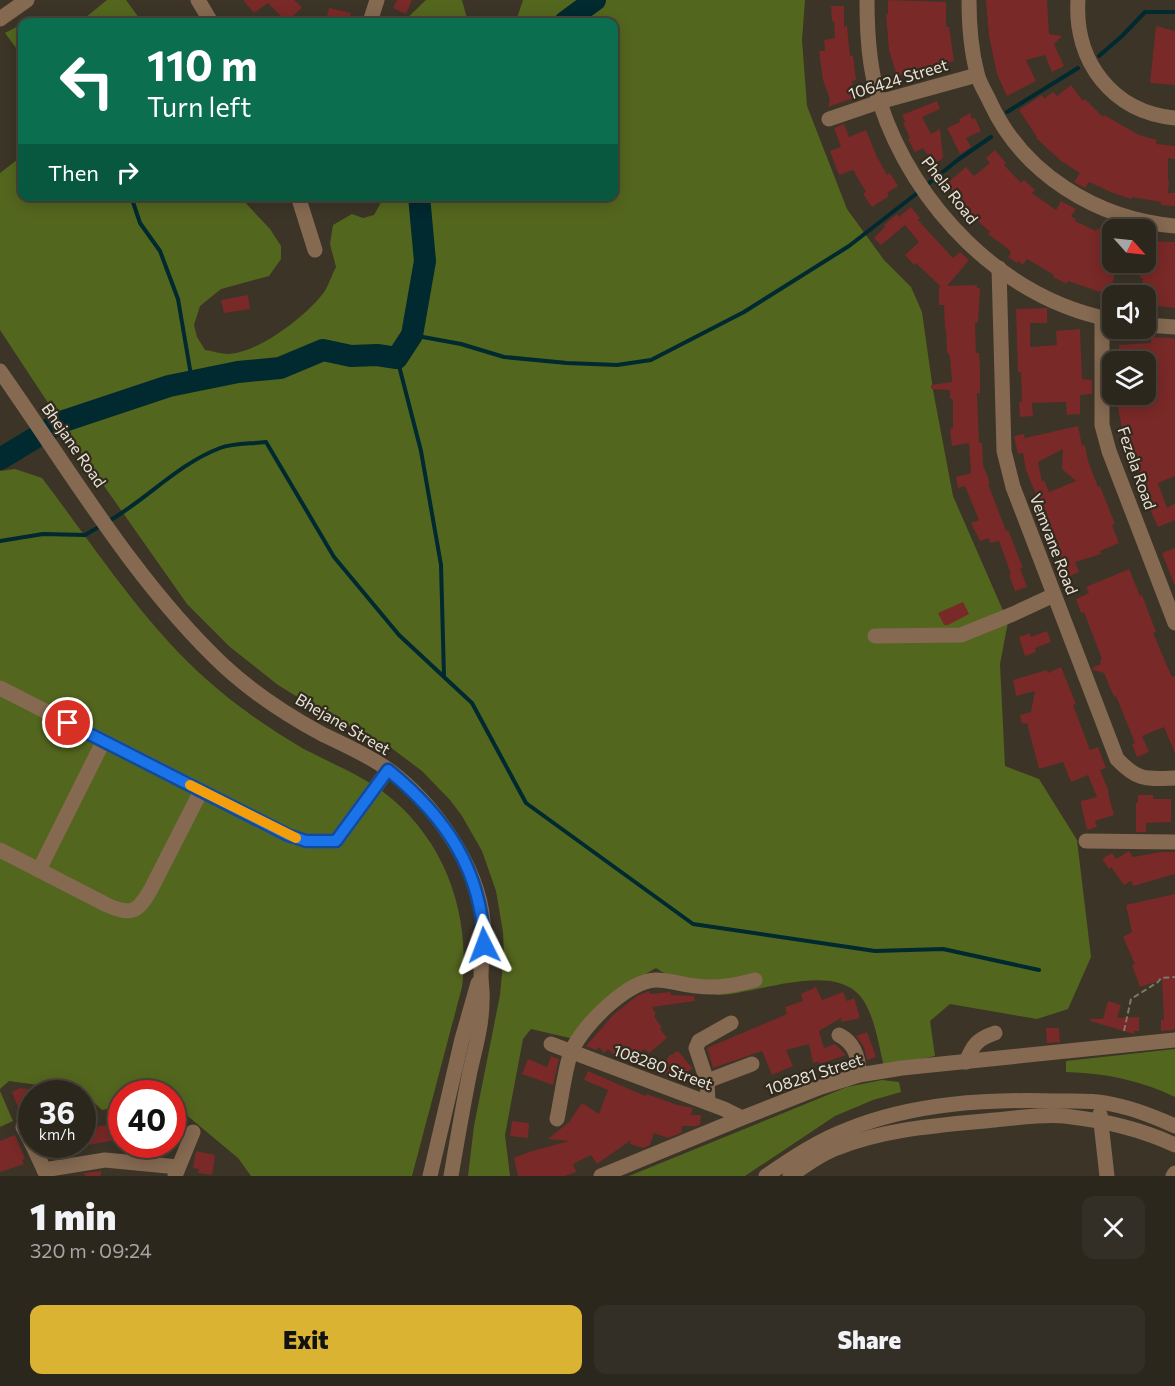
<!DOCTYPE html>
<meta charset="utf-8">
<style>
:root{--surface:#2c271d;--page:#342f26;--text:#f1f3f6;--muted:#a6a5a4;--line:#48443b;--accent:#dab333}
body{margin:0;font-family:Commissioner,sans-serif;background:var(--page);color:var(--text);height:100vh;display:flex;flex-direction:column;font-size:22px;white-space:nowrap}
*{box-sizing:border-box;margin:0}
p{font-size:20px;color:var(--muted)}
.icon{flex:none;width:33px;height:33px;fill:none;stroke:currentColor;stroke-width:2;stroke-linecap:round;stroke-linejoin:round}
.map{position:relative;height:1176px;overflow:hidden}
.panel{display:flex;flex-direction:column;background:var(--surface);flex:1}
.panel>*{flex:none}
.hud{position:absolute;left:18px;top:18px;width:600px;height:183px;border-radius:12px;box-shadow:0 3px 15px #0003,0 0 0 2px var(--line);background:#0b6e4f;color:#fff;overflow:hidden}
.needle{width:39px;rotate:117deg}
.fabs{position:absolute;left:1102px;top:219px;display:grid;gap:12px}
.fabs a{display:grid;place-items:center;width:54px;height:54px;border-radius:12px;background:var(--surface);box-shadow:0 3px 15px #0003,0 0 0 2px var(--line);font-size:30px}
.speed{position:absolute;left:18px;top:1080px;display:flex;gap:12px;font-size:30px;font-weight:700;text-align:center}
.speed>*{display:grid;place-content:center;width:78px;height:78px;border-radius:50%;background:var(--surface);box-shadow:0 3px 15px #0003,0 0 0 2px var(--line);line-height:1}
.speed small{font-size:15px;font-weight:400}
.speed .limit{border:9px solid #d22;background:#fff;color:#111}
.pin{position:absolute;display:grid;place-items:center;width:51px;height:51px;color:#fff;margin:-26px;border:3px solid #fff;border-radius:50%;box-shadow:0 2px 6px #0007}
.me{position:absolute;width:66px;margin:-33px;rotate:357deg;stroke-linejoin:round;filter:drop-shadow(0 0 4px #0008)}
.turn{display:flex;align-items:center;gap:21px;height:126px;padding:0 30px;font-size:27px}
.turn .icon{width:78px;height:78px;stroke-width:2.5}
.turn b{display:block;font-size:42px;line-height:51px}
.then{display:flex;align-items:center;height:57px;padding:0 30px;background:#0003;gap:12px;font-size:22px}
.round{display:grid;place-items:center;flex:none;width:63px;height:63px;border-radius:12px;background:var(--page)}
.overview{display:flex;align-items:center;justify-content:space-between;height:102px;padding:0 30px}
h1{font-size:36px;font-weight:800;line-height:45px}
.primary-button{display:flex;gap:12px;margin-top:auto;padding:12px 30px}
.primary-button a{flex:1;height:69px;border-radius:12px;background:var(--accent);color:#111;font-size:24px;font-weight:800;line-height:69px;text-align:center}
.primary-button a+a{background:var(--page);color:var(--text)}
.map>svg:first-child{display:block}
</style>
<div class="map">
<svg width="1175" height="1176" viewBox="0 0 1175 1176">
<rect width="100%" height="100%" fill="#3b3427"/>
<g fill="#53661e">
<polygon points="107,0 126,0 142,22 80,22"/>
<polygon points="426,0 462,0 468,22 403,22"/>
<path d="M523,0h282l-3,40 5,66 40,103 37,51 27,27 11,25 11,78 20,106 55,126 -8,42 5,102 34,13 38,61 14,117 -23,52 -31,10 -87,-15 -20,17 5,35 -51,10c-6,-23 -9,-50 -23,-69 -28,-36 -105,-3 -142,-2 -9,0 -17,-9 -25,-13 -13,-6 -26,-5 -38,-14l-31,18 -51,53 -43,-10 -8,10 -18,96 5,41h-42l6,-50 26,-131 4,-42 -1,-21 -7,-41 -14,-40 -20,-35 -12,-16 -28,-29 -32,-24 -60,-30 -52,-32 -48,-38 -43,-43 -104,-148 -83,-126v-157l22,-17v40l218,1 30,32 11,17v13l-12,17 -48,13 -21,17 -6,19 3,12 8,13c8,1 16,4 23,4 30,-1 75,-36 93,-58 7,-7 10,-20 15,-29l-6,-23 3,-19 19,-11 11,4 11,-3 10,-18 230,-1v-174h-101l4,-4z"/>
<polygon points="22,24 22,56 5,33"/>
<path d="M15,469l27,9c51,67 102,146 164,201 29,26 62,49 96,69 26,14 55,25 80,43 62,46 89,121 80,196l-50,189h-161l-13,-18 -60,-50h-5l-1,-14h-50l-1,12 -19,4 -20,-19 -73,-10 -9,8v-618z"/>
<path d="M1175,1049v48c-35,-17 -71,-24 -109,-25v-11z"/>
<polygon points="882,1080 899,1082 901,1092 873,1100 835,1116 745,1176 629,1176 847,1087"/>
<polygon points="0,1091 13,1121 0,1127"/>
</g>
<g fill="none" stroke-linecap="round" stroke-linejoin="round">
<g stroke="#012930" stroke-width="4">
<polyline points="23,21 24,22"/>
<polyline points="1099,56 1122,36 1145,12 1175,12"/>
<polyline points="1007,112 1078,68"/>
<polyline points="929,183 959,159 991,137"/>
<polyline points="131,196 140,223 160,251 178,299 192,381"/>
<polyline points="412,335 461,344 504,357 567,363 617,365 651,360 744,312 849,246 916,194"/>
<polyline points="397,358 421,451 441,565 444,677 472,703 526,803 693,924 875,951 943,949 1039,970"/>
<path d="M109,521c38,-22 69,-57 111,-73 13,-5 32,-4 46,-6l68,115 65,78 44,41"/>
<polyline points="0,541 43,534 85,535 102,525"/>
</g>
<g stroke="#012930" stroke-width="22">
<polyline points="565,22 595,0"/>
<polyline points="0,459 61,422 169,386 238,372 280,368 323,350 351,356 377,355 397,358 412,335 425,261 419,196"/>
</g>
</g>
<g fill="#792927" fill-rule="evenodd">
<polygon points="243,0 294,0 302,7 287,22 268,3 254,13"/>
<polygon points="397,0 412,0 406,14 393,8"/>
<polygon points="888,0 946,2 946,27 949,27 954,61 897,76 889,50 886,14 888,14"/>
<polygon points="986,0 1047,0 1049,34 1062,36 1054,44 1064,66 1052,72 1045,55 1026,60 1036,81 1007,96 997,74 989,36"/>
<polygon points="831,6 844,6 844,27 847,26 850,56 853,56 856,80 852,81 854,98 828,107 830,99 823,80 819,51 825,51 824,40 835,38 834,21 832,21"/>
<polygon points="329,8 351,13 349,22 326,20"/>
<polygon points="1156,26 1175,31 1175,85 1150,83"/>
<polygon points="1071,85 1083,101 1085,99 1103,117 1104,115 1139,135 1157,140 1156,144 1175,146 1175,159 1168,158 1168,181 1169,181 1168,193 1175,193 1175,206 1161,205 1161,202 1132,197 1132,199 1113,193 1089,182 1085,188 1074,182 1080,173 1061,161 1036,138 1037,137 1019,110 1042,95 1044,99 1053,92 1057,96"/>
<polygon points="937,101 940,109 922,117 931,134 940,129 943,158 934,164 923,148 915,152 908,139 910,138 903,123 905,122 902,115"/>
<polygon points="970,113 972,119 975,118 981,131 966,138 971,147 960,154 947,128 960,122 959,119"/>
<polygon points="844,124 849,137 866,130 877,157 887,175 890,173 898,186 887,193 889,196 872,207 863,194 866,192 853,170 839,175 830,151 841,147 834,128"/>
<polygon points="995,150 1006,163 1004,165 1021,183 1024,180 1035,190 1032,193 1056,210 1061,201 1076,209 1071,216 1076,219 1075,221 1096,231 1097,228 1113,233 1113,242 1106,261 1115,264 1114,269 1116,269 1109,295 1068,281 1067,284 1053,277 1054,275 1027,259 1023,265 1018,261 1017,263 1008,257 1011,253 1008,249 988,234 990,232 968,212 967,214 957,203 959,200 946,184 966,167 974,176 990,163 986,158"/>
<polygon points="911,207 920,218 918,220 953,258 960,252 969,260 947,286 977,285 977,288 980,288 978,322 975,323 976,353 979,353 980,367 980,393 977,393 979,443 982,443 983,465 990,483 988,484 1006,531 1008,530 1023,568 1020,568 1027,587 1015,591 1009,575 1011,574 999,541 990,543 989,538 980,541 971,523 979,520 965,486 958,488 956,477 971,473 969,443 952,446 950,429 953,428 953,400 950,398 950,390 931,389 931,385 952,382 950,356 947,352 946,329 945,329 944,305 939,305 939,287 941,287 916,263 914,265 905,255 919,242 905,225 881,245 874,238 885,227 884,225 897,214 899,217"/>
<polygon points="1146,241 1175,242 1175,308 1146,305 1147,288 1142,288 1143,278 1140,278 1142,264 1146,265"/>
<polygon points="248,295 250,309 224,313 221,300"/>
<polygon points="1047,308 1047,323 1030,323 1030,347 1057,345 1056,331 1080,329 1082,379 1092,380 1092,394 1080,395 1080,414 1067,415 1066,402 1032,403 1033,416 1020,417 1019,402 1022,402 1021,372 1018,372 1016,309"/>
<polygon points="1151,337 1174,338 1175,341 1175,476 1158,483 1167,508 1175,503 1175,520 1158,527 1142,492 1146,491 1136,464 1125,443 1118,408 1117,394 1146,394 1146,362 1119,360 1119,345 1151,343"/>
<path d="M1078,426l4,20 3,-1 3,16 10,26 2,-1 15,38 -3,1 7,18 -19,8 1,3 -26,8 4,10 -11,5 -10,-26 2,-1 -16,-42 -2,1 -16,-39 -3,-17 -5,1 -4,-18 10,-2 1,4zM1063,449l-1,20 14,12 -27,11 -5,-12 -2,2 -4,-20z"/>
<polygon points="1175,548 1175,583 1174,584 1162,553"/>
<polygon points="1129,569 1140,596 1142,595 1156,632 1153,633 1165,661 1172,677 1175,676 1175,753 1164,727 1142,736 1149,752 1137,757 1132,744 1135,743 1116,696 1114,697 1104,673 1093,670 1092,668 1101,664 1100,660 1102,659 1084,612 1081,613 1076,599 1089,593 1086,587"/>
<polygon points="963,602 969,614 948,625 944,625 938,613"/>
<polygon points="1047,631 1051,642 1035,648 1036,652 1025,656 1019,637 1030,633 1031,637"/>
<polygon points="1061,667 1076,704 1073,705 1090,750 1098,747 1106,768 1100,770 1109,792 1108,793 1114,815 1095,821 1097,827 1087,830 1081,804 1081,801 1097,797 1088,775 1071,782 1063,762 1039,769 1027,723 1022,724 1020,715 1031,712 1035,691 1016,696 1013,680 1047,670 1048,673"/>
<polygon points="1138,795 1153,795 1153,799 1171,799 1171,822 1146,823 1146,832 1136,832 1136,803 1138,803"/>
<polygon points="1129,851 1133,857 1161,852 1175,852 1175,874 1133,886 1131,881 1124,885 1111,867 1109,869 1102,859 1112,853 1116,859"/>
<polygon points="1175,894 1175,1028 1174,1030 1161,1031 1161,1020 1164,1020 1162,980 1140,987 1132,965 1135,964 1123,937 1132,932 1126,905"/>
<polygon points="816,987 822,1000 843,992 847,1001 854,998 860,1018 842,1022 841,1018 819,1031 824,1048 835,1044 846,1055 820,1064 819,1062 813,1063 809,1044 786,1050 793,1066 772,1075 762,1051 713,1068 707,1048 787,1014 785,1007 803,1001 801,994"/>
<polygon points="649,991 650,994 670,992 671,995 694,996 695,1001 652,1007 656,1014 654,1016 662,1028 660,1029 667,1038 649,1053 644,1049 630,1063 620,1055 617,1058 608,1049 604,1053 599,1047 596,1050 586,1046 614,1014 637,996"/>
<polygon points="1108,1001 1121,1005 1117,1018 1139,1017 1139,1031 1134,1031 1134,1034 1090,1021 1090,1019 1103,1019"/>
<polygon points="1046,1028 1059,1028 1060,1042 1047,1043"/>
<polygon points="867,1032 876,1057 867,1060 864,1047 856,1036"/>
<polygon points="678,1051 693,1069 684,1072 685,1075 675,1079 661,1072 669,1056"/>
<polygon points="551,1056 559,1059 553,1085 522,1074 528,1059 547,1067"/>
<polygon points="588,1071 645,1096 647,1094 677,1105 693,1108 691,1115 701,1115 700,1125 696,1126 682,1126 681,1133 668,1138 654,1133 650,1145 643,1148 630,1144 631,1140 597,1164 591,1155 573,1164 576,1172 565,1176 518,1176 514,1158 529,1152 569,1141 548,1139 569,1122 582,1103 599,1114 608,1090 584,1080"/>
<polygon points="20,1088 32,1090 32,1118 23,1109 19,1110 12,1092"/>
<polygon points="84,1098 94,1127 122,1123 122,1139 82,1146"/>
<polygon points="172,1117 183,1119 182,1125 186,1126 175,1149 172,1148"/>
<polygon points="512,1121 529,1123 528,1138 510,1136"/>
<polygon points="15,1135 25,1159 22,1160 24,1164 0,1172 0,1141"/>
<polygon points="43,1144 80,1144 80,1147 48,1156"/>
<polygon points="137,1144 147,1144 147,1154 137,1153"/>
<polygon points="196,1151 215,1155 212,1175 198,1173 199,1169 193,1168"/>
<polygon points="101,1171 101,1176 85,1176 84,1173"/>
</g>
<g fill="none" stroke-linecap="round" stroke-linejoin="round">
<polyline stroke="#7e786d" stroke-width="2" stroke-dasharray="6 3" stroke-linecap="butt" points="1124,1031 1131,999 1158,982 1161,978 1175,977"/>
<g stroke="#856951" stroke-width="15">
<polyline points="198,0 211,22"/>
<path d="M867,0c0,35 2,70 13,103 34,104 123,196 233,217"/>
<path d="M969,0c0,24 2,50 8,73 2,10 9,20 13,29 33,72 107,117 185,124"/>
<path d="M1078,0c-4,61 34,112 97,118"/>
<polyline points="0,19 27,0"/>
<polyline points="370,22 377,0"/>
<polyline points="829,119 879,102 977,75"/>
<polyline points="298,196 315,250"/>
<path d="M999,268l5,183 9,36 104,272c21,22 29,20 58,19"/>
<polyline points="1102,318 1102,425 1109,451 1175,623"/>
<polyline points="1146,325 1175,327"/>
<path d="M0,371c69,98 135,211 223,294 29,27 64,50 99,69 23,11 46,21 67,36 44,33 89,95 94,151 2,19 -2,37 -2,55 0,9 2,17 1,26 0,23 -7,47 -12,69 -7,35 -13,70 -19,105"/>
<polyline points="875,636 961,635 1013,614 1054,595"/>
<polyline points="0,688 288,835 306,841 336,841 388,770"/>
<polyline points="1086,841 1175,842"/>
<path d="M0,850l107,55c25,11 31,7 44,-16l50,-98"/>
<polyline points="39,870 103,742"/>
<path d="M839,1035c16,8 20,23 20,40"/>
<polyline points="551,1044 724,1109 742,1118"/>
<path d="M966,1062c7,-17 11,-23 29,-29"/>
<polyline points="707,1081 752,1064"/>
<polyline points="708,1103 707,1081 696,1048 699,1041 731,1023"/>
<polyline points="1100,1114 1107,1176"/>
<path d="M557,1119c4,-18 8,-51 14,-67 11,-26 57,-72 85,-72 14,0 27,5 41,6 20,3 39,-1 58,-6"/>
<polyline points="23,1127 32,1144"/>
<polyline points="32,1144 47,1176"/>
<polyline points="44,1170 105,1160 178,1167"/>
<polyline points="175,1176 193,1132"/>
<polyline points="430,1176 462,1039 478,983"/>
<polyline points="601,1176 742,1118 821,1087 859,1075 902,1068 1175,1040"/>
<path d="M766,1176c26,-18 53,-36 83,-47 65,-26 138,-30 207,-28 16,0 34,-1 50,2 24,4 47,13 69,23"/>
<path d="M790,1176c15,-10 30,-22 47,-28 50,-20 106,-23 158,-28 22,-2 47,-6 69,-4 37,4 77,13 111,29"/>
<polyline points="1173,1176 1175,1173"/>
</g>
</g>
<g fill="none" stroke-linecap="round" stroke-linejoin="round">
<defs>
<path id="route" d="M68,723l220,112 18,6h30l52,-71c57,46 94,100 96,175"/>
</defs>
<use href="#route" stroke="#114b97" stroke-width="15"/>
<use href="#route" stroke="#1a73e8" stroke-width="10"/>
<polyline stroke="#f59e0b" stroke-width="10" points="190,785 296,838"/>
</g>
<g text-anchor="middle" stroke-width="4.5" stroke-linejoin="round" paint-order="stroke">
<g font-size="16" fill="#e8e3db" stroke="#312a1d">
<text transform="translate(898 79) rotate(-17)" y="6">106424 Street</text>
<text transform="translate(950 190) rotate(52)" y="6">Phela Road</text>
<text transform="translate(74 445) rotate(55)" y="6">Bhejane Road</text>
<text transform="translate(1137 468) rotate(71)" y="6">Fezela Road</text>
<text transform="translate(1054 544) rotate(69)" y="6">Vemvane Road</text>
<text transform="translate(343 724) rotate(30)" y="6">Bhejane Street</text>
<text transform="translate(663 1067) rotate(20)" y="6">108280 Street</text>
<text transform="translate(814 1074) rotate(-18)" y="6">108281 Street</text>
</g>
</g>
</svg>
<div class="fabs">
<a><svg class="needle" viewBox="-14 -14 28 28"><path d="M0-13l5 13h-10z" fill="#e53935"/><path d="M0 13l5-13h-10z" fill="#a6a5a4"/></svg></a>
<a><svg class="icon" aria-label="sound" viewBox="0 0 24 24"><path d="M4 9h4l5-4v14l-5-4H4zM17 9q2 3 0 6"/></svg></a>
<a><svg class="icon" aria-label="layers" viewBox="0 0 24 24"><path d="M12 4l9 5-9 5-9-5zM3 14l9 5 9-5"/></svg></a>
</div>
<div class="speed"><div>36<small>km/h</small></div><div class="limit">40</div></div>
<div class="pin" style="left:68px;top:723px;background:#d93025"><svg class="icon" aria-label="arrive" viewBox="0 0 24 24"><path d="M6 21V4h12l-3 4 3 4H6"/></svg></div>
<svg class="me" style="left:484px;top:945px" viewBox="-20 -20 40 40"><path d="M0-17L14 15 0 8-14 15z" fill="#1a73e8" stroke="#fff" stroke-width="4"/></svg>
<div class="hud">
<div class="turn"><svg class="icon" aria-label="left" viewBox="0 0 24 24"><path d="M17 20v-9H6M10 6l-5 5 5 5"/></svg><div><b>110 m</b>Turn left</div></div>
<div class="then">Then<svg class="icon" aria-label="right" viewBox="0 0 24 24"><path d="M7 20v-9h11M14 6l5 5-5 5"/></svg></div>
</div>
</div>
<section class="panel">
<div class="overview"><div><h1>1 min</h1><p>320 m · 09:24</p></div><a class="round"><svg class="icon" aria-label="close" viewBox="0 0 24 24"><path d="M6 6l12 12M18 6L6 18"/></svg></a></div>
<div class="primary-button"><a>Exit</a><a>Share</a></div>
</section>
